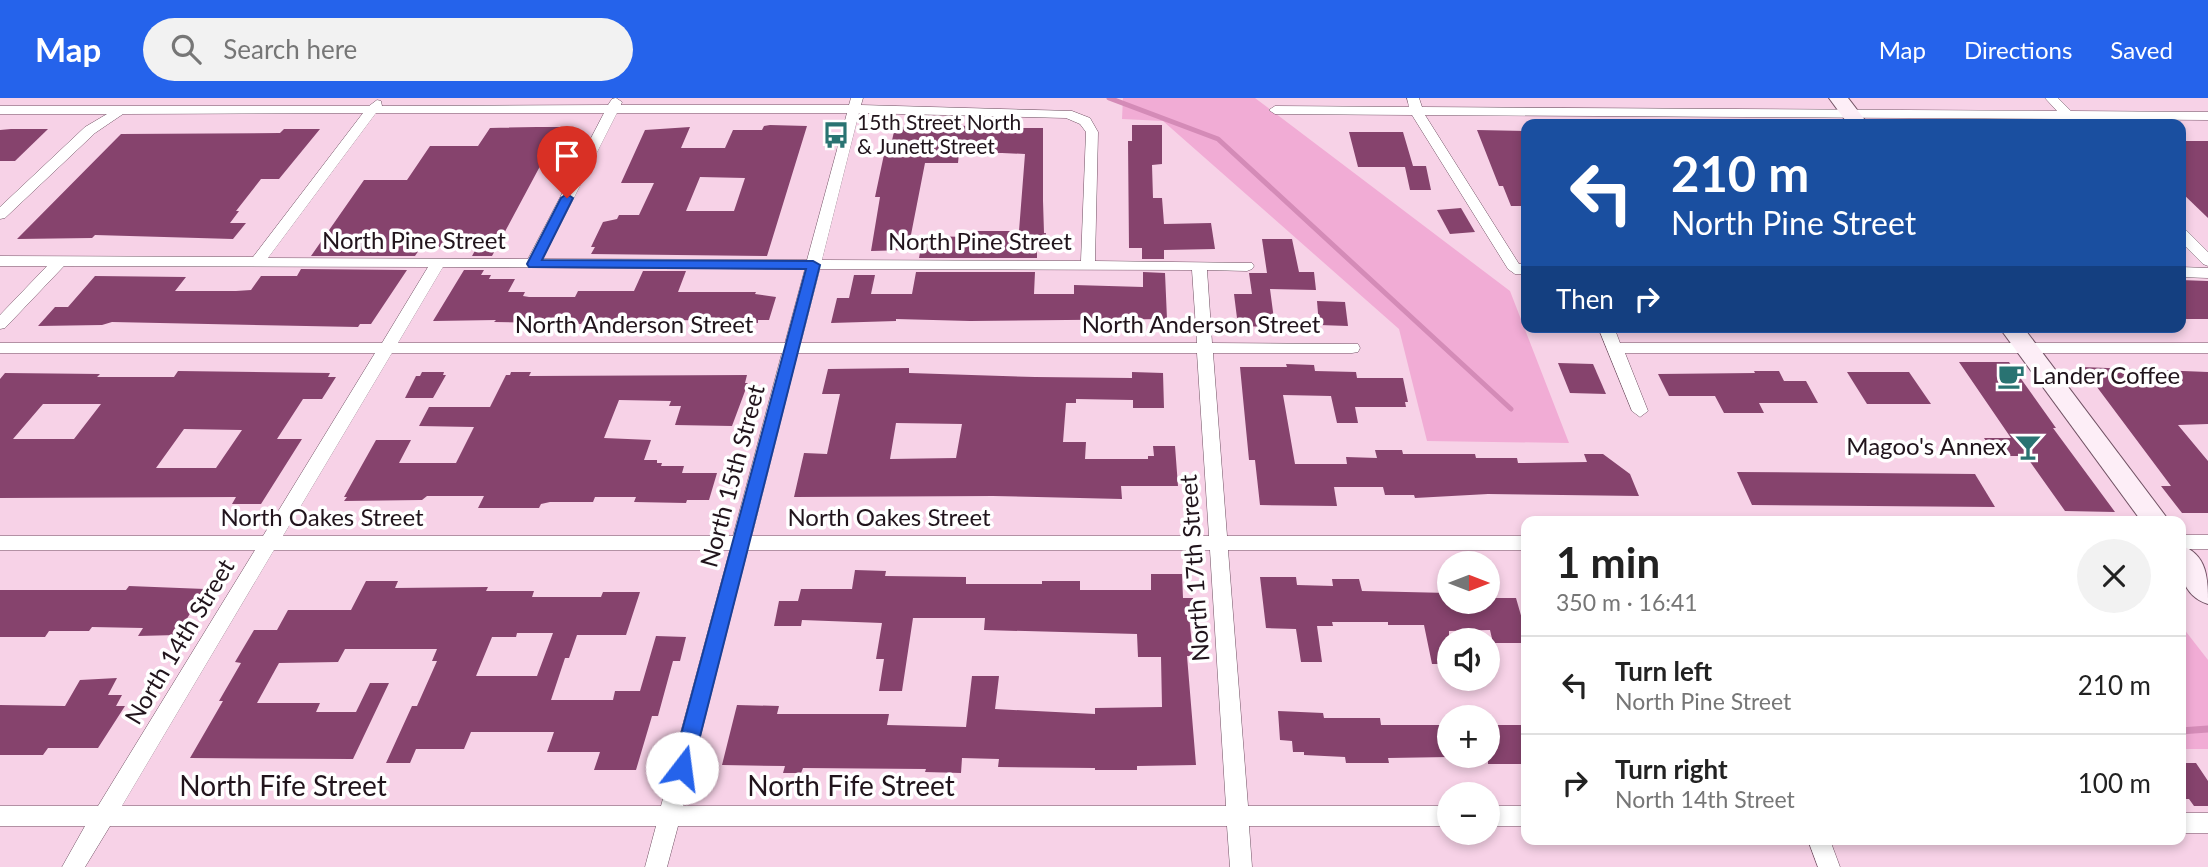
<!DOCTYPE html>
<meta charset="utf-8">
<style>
:root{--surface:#fff;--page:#f2f2f2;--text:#222;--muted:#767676;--line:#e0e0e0;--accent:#2563eb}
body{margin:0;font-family:Lato,sans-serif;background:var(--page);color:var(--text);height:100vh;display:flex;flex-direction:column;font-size:26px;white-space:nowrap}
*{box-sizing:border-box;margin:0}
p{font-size:23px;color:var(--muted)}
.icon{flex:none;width:38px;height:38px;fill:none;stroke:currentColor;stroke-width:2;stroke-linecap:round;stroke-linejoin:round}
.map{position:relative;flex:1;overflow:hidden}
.details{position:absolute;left:1521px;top:418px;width:665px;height:329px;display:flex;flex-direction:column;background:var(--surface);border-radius:14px;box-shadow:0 4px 10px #0003}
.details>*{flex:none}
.hud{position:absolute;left:1521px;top:21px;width:665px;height:214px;border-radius:14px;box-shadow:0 4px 10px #0003;background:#1a4fa0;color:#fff;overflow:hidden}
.needle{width:46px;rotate:90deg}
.tools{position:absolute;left:1437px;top:453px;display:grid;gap:14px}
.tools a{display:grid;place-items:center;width:63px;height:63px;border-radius:50%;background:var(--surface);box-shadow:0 4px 10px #0003;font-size:35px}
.pin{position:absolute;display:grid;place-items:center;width:60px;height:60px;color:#fff;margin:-72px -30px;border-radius:50% 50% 50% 0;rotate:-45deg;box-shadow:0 0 7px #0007}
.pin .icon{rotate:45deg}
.me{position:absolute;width:77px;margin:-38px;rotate:15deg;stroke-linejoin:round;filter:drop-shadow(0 0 5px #0008)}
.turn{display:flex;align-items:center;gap:24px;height:147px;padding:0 35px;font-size:32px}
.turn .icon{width:91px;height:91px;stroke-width:2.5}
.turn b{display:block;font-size:49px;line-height:60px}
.then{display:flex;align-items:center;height:66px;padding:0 35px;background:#0003;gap:14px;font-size:26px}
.round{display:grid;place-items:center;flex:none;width:74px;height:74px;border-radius:37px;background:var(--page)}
.head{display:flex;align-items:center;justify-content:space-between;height:119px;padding:0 35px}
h1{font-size:42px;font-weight:700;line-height:52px}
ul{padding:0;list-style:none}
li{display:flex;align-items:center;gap:21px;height:98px;padding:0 35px;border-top:2px solid var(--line)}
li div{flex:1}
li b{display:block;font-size:26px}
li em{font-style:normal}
header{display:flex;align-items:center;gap:42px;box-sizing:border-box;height:98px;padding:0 35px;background:var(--accent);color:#fff}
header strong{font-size:33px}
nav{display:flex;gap:38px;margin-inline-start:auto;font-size:24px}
.search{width:490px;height:63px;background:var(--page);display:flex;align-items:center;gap:18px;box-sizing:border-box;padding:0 24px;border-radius:38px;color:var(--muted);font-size:26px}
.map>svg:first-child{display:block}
</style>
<header>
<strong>Map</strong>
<div class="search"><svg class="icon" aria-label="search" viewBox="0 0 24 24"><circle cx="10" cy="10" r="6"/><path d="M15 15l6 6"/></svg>Search here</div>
<nav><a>Map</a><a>Directions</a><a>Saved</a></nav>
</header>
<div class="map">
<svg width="2208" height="769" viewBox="0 0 2208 769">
<rect width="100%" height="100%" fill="#f7d2e7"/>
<g fill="#f1acd5">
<polygon points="1123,0 1255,0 1510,193 1569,345 1427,343 1399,231 1163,23 1122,21"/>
<polygon points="2180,526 2208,562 2208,651 2181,651"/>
</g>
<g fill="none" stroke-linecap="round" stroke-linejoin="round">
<polyline stroke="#d48bb7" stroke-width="5" points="1109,0 1218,41 1511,311"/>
<polyline stroke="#d48bb7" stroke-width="7" points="2180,633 2208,631"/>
</g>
<g fill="#86436d" fill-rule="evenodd">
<path d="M770,27l37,1 -40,130 -176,-2 4,-7h-4l12,-25 14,-3 2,-4h20l15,-32h-33l24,-53 45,-3 -9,21h44l8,-18h29l2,-4zM700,79l45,1 -11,33h-48z"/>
<polygon points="1012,27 1012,30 1043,30 1043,103 1044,135 1046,135 1045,151 1037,151 1037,160 919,160 923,138 968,139 969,133 1019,133 1025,56 1002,55 959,55 958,65 925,65 908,152 871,153 880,99 875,99 886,47 891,47 895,29"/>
<polygon points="1132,27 1162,27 1162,66 1152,67 1153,100 1162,100 1164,126 1211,125 1215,151 1164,152 1164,161 1142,161 1142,150 1129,150 1128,43 1132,43"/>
<polygon points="537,29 561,29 492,158 472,158 477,149 421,149 415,158 311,158 364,82 407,82 430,48 478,48 490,30"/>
<polygon points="11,31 48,31 15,63 0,63 0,32"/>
<polygon points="284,31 320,31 279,81 261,81 236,113 239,113 230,125 246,125 233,141 95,137 92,140 17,141 121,36 280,35"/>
<polygon points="1477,32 1526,33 1526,108 1511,108 1503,88 1499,88"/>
<polygon points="1349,34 1403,34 1413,68 1426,68 1431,92 1410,92 1405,69 1358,69"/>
<polygon points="2180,43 2208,43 2208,120 2180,93"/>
<polygon points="1461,110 1475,134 1450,136 1437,112"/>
<polygon points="1262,141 1292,141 1299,174 1314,174 1316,192 1270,191 1275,229 1238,228 1234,196 1252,196 1249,175 1267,175"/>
<polygon points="301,171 407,172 371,226 360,226 358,229 112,224 102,227 38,228 55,209 68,209 95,178 186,179 175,193 236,193 251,192 261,178 297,178"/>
<polygon points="464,172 484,172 481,177 491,177 489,181 515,181 508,194 525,194 523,198 529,199 575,199 578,193 634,193 643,173 686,173 678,194 756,194 755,196 776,199 769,222 758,222 758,225 719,222 583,223 581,226 494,224 496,222 433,223"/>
<polygon points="916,174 1035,174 1034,196 1074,196 1074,187 1143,189 1143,174 1165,175 1167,221 970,223 896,221 896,223 831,225 837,200 849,200 854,177 875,177 871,196 912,196"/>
<polygon points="2180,182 2208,183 2208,221 2180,221"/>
<polygon points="1317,203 1345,204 1348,228 1319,227"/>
<polygon points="1959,264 2009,264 2056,330 2053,330 2115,414 2065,413 2026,358 1996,358 1984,340 2011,340"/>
<polygon points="1558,265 1593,266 1606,296 1570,295"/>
<polygon points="1286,266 1314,267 1315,273 1356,274 1357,280 1403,280 1408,304 1405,304 1406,309 1355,309 1358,325 1337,325 1331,298 1283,297 1295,366 1347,366 1346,359 1377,360 1375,352 1402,352 1403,356 1475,356 1476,360 1517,360 1518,365 1587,364 1584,356 1603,356 1630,376 1639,398 1488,396 1415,400 1414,397 1385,397 1383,389 1334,389 1337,408 1260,407 1255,362 1249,362 1240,269 1287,269"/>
<polygon points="2082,269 2208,274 2208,326 2178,327 2208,363 2208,415 2182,415 2161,388 2171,388"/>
<path d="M909,270v5l126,4 97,1v-6l31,1 1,35h-31v-8l-57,-1v4h-10l-3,39h23l-1,17h63v-3h6l-1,-10h22l3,40h-57l1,13 -129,-3 -199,1 10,-44 23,1 13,-60h-18l6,-25zM896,325l66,1 -6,34 -66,1z"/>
<path d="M178,273l152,2 -2,4h8l-14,22h-19l-26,40h25l-41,65h-29l4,-7 -236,1v-119l5,-6 95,1 -3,3h77zM43,306h58l-27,35h-61zM184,331l58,1 -26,38h-60z"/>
<polygon points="1754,273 1779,273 1784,283 1806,283 1818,305 1759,305 1764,315 1724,315 1715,298 1669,298 1658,276 1755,275"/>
<polygon points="422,274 444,274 443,277 446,277 433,300 405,300 416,278 420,278"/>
<polygon points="511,274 531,274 529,278 532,278 747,277 745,285 748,285 732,328 675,327 681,308 669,308 671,303 619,302 604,340 651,342 644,362 657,362 657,365 662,365 661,368 684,368 682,375 717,375 709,402 687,402 686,405 634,404 636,399 595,399 593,404 550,404 541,406 539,410 478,410 484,398 427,398 422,402 344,403 347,399 344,399 376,342 411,342 399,365 456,365 474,329 419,328 429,309 490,309 506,277 510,277"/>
<polygon points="1847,274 1909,274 1931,306 1867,306"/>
<polygon points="1737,374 1975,376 1995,409 1752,407"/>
<polygon points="855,472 886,473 885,478 966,479 966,486 1042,486 1042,483 1080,483 1080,492 1151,492 1151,476 1182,476 1183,500 1193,500 1194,517 1189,517 1193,558 1187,558 1196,667 1137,668 1137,672 1095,672 1095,670 998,669 999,661 962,660 961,675 925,674 926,671 803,670 801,675 783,675 785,668 722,667 737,607 779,608 777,616 889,616 887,627 966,629 972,578 999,578 995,611 1095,616 1095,610 1162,609 1161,559 1138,559 1137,536 984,532 985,520 913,520 902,593 879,593 884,561 876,561 882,525 802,522 801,528 774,528 779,503 798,503 801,491 852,491"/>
<polygon points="1260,479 1296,479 1297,487 1333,488 1332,481 1359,481 1362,493 1449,495 1449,504 1491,504 1490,500 1516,500 1526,535 1526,545 1493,545 1490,532 1449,533 1449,566 1432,566 1424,527 1388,527 1388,524 1332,524 1333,528 1317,528 1322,564 1301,564 1296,531 1266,530"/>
<path d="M366,483h32l-3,7 93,-1 -2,4h48l-2,6h69l2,-5h37l-14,43h-49l-8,23h-4l-14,42h62l2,-9h25l16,-55 30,1 -6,24h-7l-15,55h-6l-16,54h-42l6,-18h-53l7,-20h-83l-7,17h-48l-6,14h-24l26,-57h5l20,-45h-5l5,-12h-92l-7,13 -59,1 -22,40h63l-4,9h40l14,-29h19l-36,76 -163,-1 33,-57h-4l22,-38 -6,-1 19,-32h23l11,-20h63zM517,535h36l-16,43h-61l16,-39h24z"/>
<polygon points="129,488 205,491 177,537 138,538 143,530 92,529 89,533 49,533 45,539 0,539 0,492 126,492"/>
<polygon points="117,580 108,597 122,597 116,608 125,608 98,650 48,650 43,657 0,657 0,607 65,608 80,582"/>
<polygon points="1278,613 1323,615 1324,620 1380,620 1381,627 1449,627 1449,659 1388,660 1389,665 1346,665 1345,659 1304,657 1304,654 1293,654 1292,643 1280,642"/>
<rect x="1488" y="627" width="38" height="39"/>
<polygon points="2180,665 2196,665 2208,683 2208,708 2194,708 2189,701 2180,701"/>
</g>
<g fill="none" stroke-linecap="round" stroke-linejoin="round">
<defs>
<g id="minor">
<path d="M616,0l6,4 -1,3h228l2,-7h12l-2,7 211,6 18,7 8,14 -3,129 157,2 2,3 -2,3 -5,2 -40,-1 5,73 146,1 2,4 -2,4 -6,1h-139l14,183h299v14h-298l20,256h201v20h-200l3,41h-22l-3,-41h-549l-11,41h-22l11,-41h-546l-25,41h-23l23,-41h-85v-20h98l157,-256h-255v-14h263l112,-183h-375v-10h382l46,-76 -364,-1 -59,62 -5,1v-14l47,-49h-47v-10l253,1 110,-144 -240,1 -28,19 -90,85 -5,1v-12l85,-80 22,-13h-107v-8h369l8,-6 4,1 1,5 226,-1 4,-6zM376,15h228l-76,146 -260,-1zM617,15h230l-40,147 -264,-1zM859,15l207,5 14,6 6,8 -5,129 -259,-1zM443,169l362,2 -20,74h-387zM820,171l372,1 5,73h-396zM392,255h390l-49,183h-450zM798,255h399l12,183h-457zM274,452h456l-69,256h-539zM748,452h462l16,256h-543z"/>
<polygon points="1407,0 1419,0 1422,9 2057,13 2045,0 2058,0 2071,13 2208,14 2208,22 2077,21 2071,25 2064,21 1425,17 1519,166 1526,166 1526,176 1515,176 1508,171 1412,17 1275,16 1269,12 1275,8 1409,9"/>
<polygon points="2180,130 2185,131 2208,154 2208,168 2203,166 2180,143"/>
<polygon points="2180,169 2208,170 2208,180 2180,179"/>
<polygon points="1598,229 1614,229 1620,245 2208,245 2208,255 1625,255 1648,313 1640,319 1632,313"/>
<rect x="2180" y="437" width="28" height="14"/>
<rect x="1488" y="708" width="38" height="20"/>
<rect x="2180" y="715" width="28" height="20"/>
<polygon points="1808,742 1830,742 1840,769 1818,769"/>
</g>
<g id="secondary">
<polygon points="1829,0 1848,0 1868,26 1848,26"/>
<polygon points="1999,229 2023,229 2170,424 2142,424"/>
<path d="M2180,447c28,9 28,35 28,59 -28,-9 -28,-34 -28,-59z"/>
</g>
</defs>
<use href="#minor" stroke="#705163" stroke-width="1"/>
<use href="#secondary" stroke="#705163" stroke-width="2"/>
<use href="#minor" fill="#fff" fill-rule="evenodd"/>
<use href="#secondary" fill="#fdeef7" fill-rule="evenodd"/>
</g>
<polygon fill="#2563eb" stroke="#184099" stroke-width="2" points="567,96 573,100 542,162 813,163 820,167 692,670 689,676 682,678 675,676 672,670 806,171 529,169 527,166 561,100"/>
<defs>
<symbol id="bus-bare" viewBox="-9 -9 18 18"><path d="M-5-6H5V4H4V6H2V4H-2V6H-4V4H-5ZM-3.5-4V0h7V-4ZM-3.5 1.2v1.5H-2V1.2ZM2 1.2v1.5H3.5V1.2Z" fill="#297372" stroke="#fff" stroke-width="2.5" paint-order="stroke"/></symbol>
<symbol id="cafe-bare" viewBox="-9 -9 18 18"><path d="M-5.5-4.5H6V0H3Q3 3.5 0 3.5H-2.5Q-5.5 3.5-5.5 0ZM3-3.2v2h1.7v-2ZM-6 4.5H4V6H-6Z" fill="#297372" stroke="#fff" stroke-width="2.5" paint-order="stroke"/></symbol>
<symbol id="bar-bare" viewBox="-9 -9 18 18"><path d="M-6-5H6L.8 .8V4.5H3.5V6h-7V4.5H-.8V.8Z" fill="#297372" stroke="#fff" stroke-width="2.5" paint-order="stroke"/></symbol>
</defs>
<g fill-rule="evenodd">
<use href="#bus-bare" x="817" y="18" width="38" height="38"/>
<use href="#cafe-bare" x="1992" y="259" width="38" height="38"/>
<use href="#bar-bare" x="2009" y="330" width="38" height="38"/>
</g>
<g text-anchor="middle" stroke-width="7" stroke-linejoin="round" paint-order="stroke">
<g font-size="21" fill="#21141c" stroke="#fff" text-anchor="start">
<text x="857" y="32">15th Street North<tspan x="857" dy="24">&amp; Junett Street</tspan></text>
</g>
<g font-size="24" fill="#21141c" stroke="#fff">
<text x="414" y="151">North Pine Street</text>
<text x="980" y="152">North Pine Street</text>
<text x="634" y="235">North Anderson Street</text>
<text x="1201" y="235">North Anderson Street</text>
<text transform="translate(733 378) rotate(-75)" y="8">North 15th Street</text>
<text x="322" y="428">North Oakes Street</text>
<text x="889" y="428">North Oakes Street</text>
<text transform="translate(1195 470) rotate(-94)" y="8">North 17th Street</text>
<text transform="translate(180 544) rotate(-59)" y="8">North 14th Street</text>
</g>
<g font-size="24" fill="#21141c" stroke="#fff" text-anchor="start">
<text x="2032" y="286">Lander Coffee</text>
<text x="2007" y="357" text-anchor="end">Magoo's Annex</text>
</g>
<g font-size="28" fill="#21141c" stroke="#fff">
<text x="283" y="698">North Fife Street</text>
<text x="851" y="698">North Fife Street</text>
</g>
</g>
</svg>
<div class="tools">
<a><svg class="needle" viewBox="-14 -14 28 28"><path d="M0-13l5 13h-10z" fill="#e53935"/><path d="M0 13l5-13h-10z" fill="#767676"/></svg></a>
<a><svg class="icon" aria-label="sound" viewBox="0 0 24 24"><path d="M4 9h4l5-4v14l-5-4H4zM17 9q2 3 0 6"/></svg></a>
<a>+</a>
<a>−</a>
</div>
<div class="pin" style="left:567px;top:100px;background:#d93025"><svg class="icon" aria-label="arrive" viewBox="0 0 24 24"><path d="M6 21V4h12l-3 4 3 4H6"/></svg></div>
<svg class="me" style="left:682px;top:670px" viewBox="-20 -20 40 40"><circle r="19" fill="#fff"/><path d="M0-13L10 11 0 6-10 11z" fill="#2563eb"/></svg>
<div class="hud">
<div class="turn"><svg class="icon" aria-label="left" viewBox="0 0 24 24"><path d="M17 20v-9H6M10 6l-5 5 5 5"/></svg><div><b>210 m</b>North Pine Street</div></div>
<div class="then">Then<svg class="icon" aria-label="right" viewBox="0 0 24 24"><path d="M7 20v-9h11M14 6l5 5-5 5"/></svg></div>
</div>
<section class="details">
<div class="head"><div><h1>1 min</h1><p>350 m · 16:41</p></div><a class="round"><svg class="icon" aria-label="close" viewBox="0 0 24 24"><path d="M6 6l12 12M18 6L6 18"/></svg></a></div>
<ul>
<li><svg class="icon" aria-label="left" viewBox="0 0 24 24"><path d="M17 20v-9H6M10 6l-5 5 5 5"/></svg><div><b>Turn left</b><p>North Pine Street</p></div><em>210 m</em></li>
<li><svg class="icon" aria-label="right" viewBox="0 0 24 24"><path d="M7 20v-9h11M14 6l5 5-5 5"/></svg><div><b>Turn right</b><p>North 14th Street</p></div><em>100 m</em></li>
</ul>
</section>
</div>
